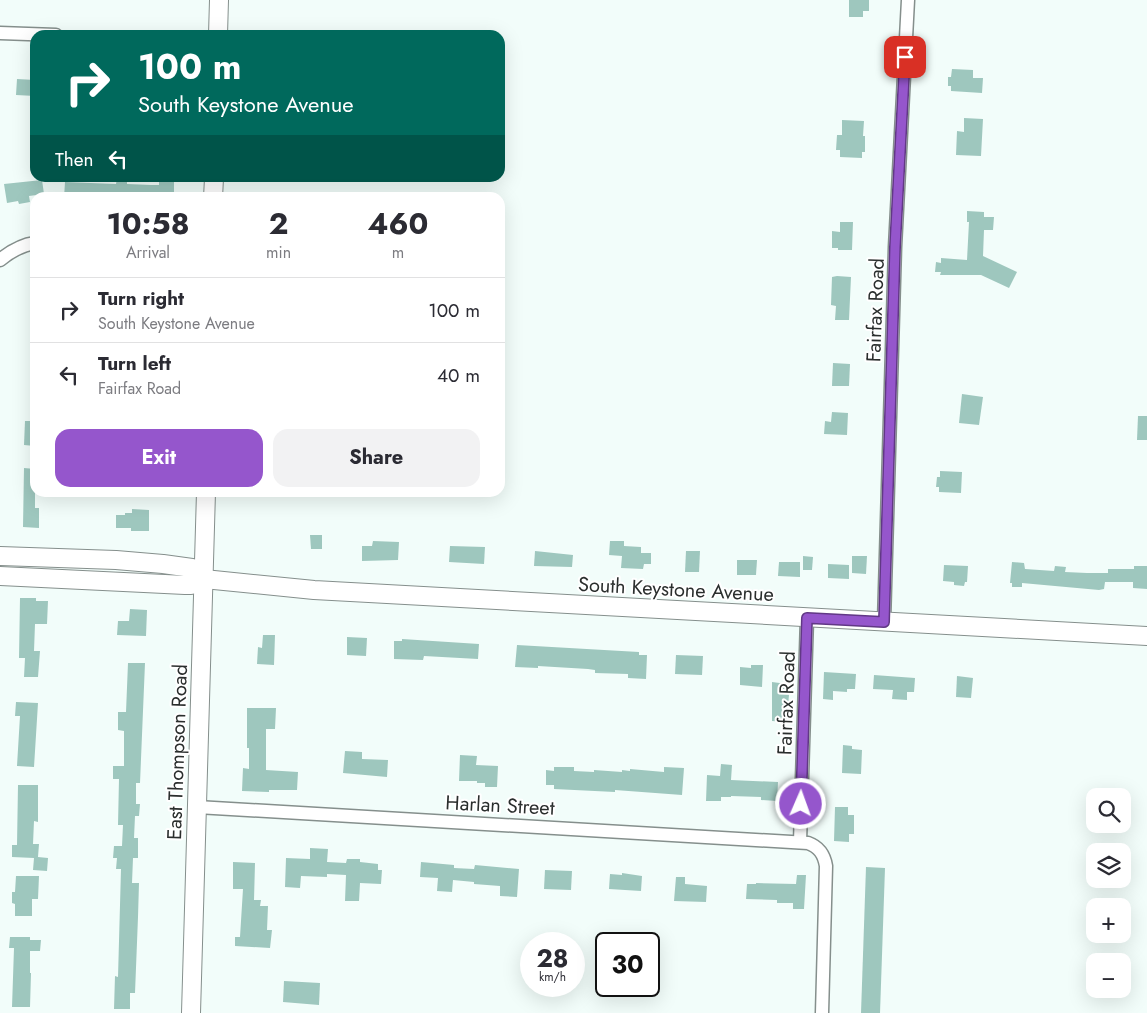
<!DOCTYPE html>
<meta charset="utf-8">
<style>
:root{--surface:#fff;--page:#f2f2f3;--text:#2b2b33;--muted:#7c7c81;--line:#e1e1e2;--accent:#9556cc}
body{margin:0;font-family:Jost,sans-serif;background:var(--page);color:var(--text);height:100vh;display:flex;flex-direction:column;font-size:19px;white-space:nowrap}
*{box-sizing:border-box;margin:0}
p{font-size:16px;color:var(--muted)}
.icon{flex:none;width:28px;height:28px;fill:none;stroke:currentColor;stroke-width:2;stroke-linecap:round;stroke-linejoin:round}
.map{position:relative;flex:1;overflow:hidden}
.side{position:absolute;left:30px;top:192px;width:475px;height:305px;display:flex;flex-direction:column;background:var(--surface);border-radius:15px;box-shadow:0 5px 20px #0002}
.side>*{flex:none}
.banner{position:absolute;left:30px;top:30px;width:475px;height:152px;border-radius:15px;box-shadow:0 5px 20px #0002;background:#00695c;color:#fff;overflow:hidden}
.controls{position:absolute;left:1086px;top:788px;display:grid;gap:10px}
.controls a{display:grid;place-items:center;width:45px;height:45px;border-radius:10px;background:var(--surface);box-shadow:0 5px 20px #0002;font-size:25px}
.speed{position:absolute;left:520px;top:932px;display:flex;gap:10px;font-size:25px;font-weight:700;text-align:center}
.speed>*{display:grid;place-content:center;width:65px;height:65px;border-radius:50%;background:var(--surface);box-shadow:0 5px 20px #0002;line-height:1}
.speed small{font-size:12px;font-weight:400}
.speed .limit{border:2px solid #111;border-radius:8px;background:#fff;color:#111}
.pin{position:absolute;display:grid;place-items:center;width:42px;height:42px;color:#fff;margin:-21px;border-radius:10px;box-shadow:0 2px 8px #0006}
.me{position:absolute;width:55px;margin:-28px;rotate:2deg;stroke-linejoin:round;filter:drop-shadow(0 0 4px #0008)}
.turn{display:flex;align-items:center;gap:18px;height:105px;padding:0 25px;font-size:22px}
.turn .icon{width:65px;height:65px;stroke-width:2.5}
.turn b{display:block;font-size:35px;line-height:42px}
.then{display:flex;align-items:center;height:48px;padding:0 25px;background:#0003;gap:10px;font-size:19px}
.eta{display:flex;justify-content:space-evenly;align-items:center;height:85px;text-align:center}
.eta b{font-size:30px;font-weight:700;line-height:35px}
.cta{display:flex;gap:10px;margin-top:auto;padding:10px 25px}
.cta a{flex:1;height:58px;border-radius:15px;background:var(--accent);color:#fff;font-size:20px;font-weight:700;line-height:58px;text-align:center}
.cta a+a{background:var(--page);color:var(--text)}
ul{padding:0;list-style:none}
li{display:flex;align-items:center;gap:15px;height:65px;padding:0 25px;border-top:1px solid var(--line)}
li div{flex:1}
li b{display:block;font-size:19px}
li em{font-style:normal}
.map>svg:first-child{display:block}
</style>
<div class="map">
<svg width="1147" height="1013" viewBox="0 0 1147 1013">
<rect width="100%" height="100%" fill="#f2fdfa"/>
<g fill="#9ec7be">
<polygon points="849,0 869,0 869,11 863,11 863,17 849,17"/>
<polygon points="952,69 973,70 973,78 983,78 982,93 951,91 951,86 948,86 948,77 951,77"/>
<polygon points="17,79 35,80 35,96 16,95"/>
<polygon points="964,118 983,119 981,156 956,155 957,131 964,132"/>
<polygon points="842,120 864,121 863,136 865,136 865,152 862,152 862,158 840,157 840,150 836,150 837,135 842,135"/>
<polygon points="117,178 127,178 127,184 151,185 159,185 159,178 174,178 174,198 64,198 65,182 116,184"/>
<polygon points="42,180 44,194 29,196 30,202 19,204 18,201 7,203 4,184"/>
<polygon points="967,211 984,212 984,217 994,217 993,230 984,230 983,256 1017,272 1009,288 981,275 940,275 941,272 935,272 936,262 941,263 941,258 967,260 969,222 967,222"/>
<polygon points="840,222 853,222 852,250 838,250 838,248 832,248 832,231 840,232"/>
<polygon points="837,276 851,277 849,320 835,320 836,306 831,305 832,277"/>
<polygon points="833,363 850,364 849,386 832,386"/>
<polygon points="962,394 983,397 979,425 959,423"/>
<polygon points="832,412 848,413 847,435 824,434 825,421 831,422"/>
<polygon points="1138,416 1147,416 1147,440 1137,440"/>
<polygon points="25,421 35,421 35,446 24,445"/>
<polygon points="24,468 35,469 35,508 39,508 39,528 23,527"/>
<polygon points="940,471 962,472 961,493 939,492 939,487 936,487 937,477 940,477"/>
<polygon points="132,509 149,510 149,531 131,531 131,528 116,528 116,515 125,515 125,513 132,513"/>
<polygon points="310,535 322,535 322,549 311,549"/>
<polygon points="373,541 399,542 398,560 362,561 362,546 372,546"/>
<polygon points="610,541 624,541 624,546 641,547 641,553 651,553 651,564 644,564 643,569 621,568 622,556 609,555"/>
<polygon points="450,546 485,547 484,564 449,562"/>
<polygon points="535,551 573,555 572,567 534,566"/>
<polygon points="686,551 700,551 699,572 685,572"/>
<polygon points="803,556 813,557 812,570 803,570"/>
<polygon points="852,556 867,556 866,574 852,573"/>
<polygon points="737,560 757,560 756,575 737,575"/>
<polygon points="779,562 800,562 800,577 778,576"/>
<polygon points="1012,562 1024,563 1025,569 1054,571 1055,566 1066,567 1065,572 1087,573 1108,573 1108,569 1134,569 1134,566 1147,566 1147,589 1133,588 1133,582 1105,582 1104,589 1099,590 1022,583 1022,587 1012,587 1012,583 1010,583"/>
<polygon points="828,564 849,565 849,579 828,578"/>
<polygon points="944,565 968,566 967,582 965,582 964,586 954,585 954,582 943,581"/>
<polygon points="20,598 36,598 36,601 48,601 47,624 35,624 34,651 40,651 38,677 24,677 25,658 19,658"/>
<polygon points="130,609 147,610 146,636 117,635 118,621 129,621"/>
<polygon points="263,635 275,635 274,665 257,664 258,647 262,648"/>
<polygon points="347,637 367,638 366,656 347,655"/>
<polygon points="402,639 479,644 478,659 424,656 423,660 394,659 394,641 402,641"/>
<polygon points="517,645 639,652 639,655 647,655 646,679 628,678 628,674 595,673 595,670 588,669 538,666 538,668 515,667"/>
<polygon points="676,655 703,656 702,675 675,674"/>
<polygon points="128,663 145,663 140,783 136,783 136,804 140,804 139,816 135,816 134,838 138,838 138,858 133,858 132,883 139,883 138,917 135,993 130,993 130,1009 114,1009 115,976 118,977 121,869 116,869 117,858 113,858 114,846 122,846 123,825 118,825 119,779 113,779 113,766 124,766 124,731 118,730 118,712 126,712"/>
<polygon points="751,665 763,665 762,687 740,685 740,667 751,668"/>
<polygon points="824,672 856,674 855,689 847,689 847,692 833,691 833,700 823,699"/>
<polygon points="874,675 915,678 914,692 907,692 907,700 892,699 893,690 873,689"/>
<polygon points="957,676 973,678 971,698 956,697"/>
<polygon points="772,682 787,684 789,694 787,722 772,721"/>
<polygon points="16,702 38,703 34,767 17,766 20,716 15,716"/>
<polygon points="247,708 276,708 275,729 266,729 266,770 298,772 297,790 269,790 269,792 242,791 243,768 249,769 249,748 247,748"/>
<polygon points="843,745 852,746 852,749 862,750 861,774 842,773"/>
<polygon points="345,751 362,752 362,759 388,760 387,777 343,773"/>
<polygon points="460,755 477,756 476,765 498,766 497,787 485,787 485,783 477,783 477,781 459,781"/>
<polygon points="721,764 732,765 731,780 778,782 777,801 761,800 761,797 731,796 731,797 721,797 721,801 706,801 707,775 720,776"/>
<polygon points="554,767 574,767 574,771 594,772 594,770 622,772 622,770 630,771 630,769 664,772 664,767 684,768 682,795 615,790 615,792 554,789 554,785 546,785 546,770 554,771"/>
<polygon points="18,785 38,785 38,822 34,821 33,844 39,844 38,857 48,858 47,871 33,870 34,858 12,857 12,845 17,845"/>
<polygon points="835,807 848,807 848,815 854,815 854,834 849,834 849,842 834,841"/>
<polygon points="310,848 328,849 327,862 346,863 347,859 360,859 360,862 378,864 378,870 382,870 381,884 360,883 359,901 345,901 346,875 327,874 327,877 301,876 300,888 285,887 286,858 310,859"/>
<polygon points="233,862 255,863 254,900 261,900 260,906 268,906 267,930 272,930 270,948 235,946 235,937 240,937 243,889 233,889"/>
<polygon points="421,862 454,865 454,868 474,869 475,865 519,869 517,897 500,896 500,886 474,884 474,882 453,880 452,892 437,891 438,878 420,877"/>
<polygon points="866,867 885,868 880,1013 861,1013"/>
<polygon points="545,870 572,871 571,890 544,889"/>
<polygon points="622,873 642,876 641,891 609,889 610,874 622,875"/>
<polygon points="797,875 806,875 804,909 793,909 793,903 777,903 777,900 746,899 747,884 756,884 756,883 796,884"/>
<polygon points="16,876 39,876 38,899 32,899 32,916 15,916 15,904 12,903 12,892 15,892"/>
<polygon points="676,877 685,877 685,884 707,886 706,902 674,901"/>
<polygon points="10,937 30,937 30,940 41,940 40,951 30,951 30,973 31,973 30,1007 12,1007 14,948 9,948"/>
<polygon points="284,981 320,983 319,1005 283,1002"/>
</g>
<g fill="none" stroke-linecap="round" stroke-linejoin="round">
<defs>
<g id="minor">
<polyline points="0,33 56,35"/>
<path d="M0,260c11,-9 21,-15 35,-17"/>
<polyline points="884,622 895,247 908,0"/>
<path d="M197,807l611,36c11,4 16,11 18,23l-4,147"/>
<polyline points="800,842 807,618"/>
</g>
<g id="secondary">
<polyline points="218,35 219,0"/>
<polyline points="213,198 214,178"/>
<polyline points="0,556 116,560 163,564 192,568 204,579"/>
<polyline points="0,576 185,585 191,585 204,579 314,590 1147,636"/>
<polyline points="191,1013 206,492"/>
</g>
</defs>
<use href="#minor" stroke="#858f8c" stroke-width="15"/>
<use href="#secondary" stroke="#858f8c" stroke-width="20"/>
<use href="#minor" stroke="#fff" stroke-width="12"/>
<use href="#secondary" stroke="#fff" stroke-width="18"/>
</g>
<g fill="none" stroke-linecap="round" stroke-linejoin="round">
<defs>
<polyline id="route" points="801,804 807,618 884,622 895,247 905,57"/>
</defs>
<use href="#route" stroke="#613885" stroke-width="12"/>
<use href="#route" stroke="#9556cc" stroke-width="9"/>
</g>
<g text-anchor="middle" stroke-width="4" stroke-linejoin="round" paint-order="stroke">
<g font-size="20" fill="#2a2e2d" stroke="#fff">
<text transform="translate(875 310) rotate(-88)" y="7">Fairfax Road</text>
<text transform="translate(676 589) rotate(3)" y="7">South Keystone Avenue</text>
<text transform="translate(786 703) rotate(-88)" y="7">Fairfax Road</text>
<text transform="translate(177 752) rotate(-88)" y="7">East Thompson Road</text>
<text transform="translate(500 805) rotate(3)" y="7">Harlan Street</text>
</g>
</g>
</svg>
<div class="controls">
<a><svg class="icon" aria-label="search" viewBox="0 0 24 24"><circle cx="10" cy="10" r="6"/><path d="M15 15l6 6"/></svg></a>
<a><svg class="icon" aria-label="layers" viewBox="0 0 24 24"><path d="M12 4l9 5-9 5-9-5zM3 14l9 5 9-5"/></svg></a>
<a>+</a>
<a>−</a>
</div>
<div class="speed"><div>28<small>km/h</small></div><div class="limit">30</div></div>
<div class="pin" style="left:905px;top:57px;background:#d93025"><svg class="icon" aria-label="arrive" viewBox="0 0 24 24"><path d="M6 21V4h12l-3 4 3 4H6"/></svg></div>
<svg class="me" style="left:801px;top:804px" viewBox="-20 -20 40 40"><circle r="17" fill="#9556cc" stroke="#fff" stroke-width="3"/><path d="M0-11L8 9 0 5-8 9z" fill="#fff"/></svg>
<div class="banner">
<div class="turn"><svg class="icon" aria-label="right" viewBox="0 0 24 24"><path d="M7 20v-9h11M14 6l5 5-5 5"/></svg><div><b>100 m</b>South Keystone Avenue</div></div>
<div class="then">Then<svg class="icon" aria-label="left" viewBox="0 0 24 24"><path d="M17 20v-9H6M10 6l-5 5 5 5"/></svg></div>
</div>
<section class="side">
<div class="eta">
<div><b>10:58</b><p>Arrival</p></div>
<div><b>2</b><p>min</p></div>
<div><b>460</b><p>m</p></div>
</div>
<ul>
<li><svg class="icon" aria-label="right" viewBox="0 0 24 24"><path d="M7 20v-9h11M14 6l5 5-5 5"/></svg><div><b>Turn right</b><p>South Keystone Avenue</p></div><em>100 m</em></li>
<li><svg class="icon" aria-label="left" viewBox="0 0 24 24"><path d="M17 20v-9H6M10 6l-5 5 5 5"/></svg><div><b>Turn left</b><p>Fairfax Road</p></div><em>40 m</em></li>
</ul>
<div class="cta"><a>Exit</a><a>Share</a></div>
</section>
</div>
